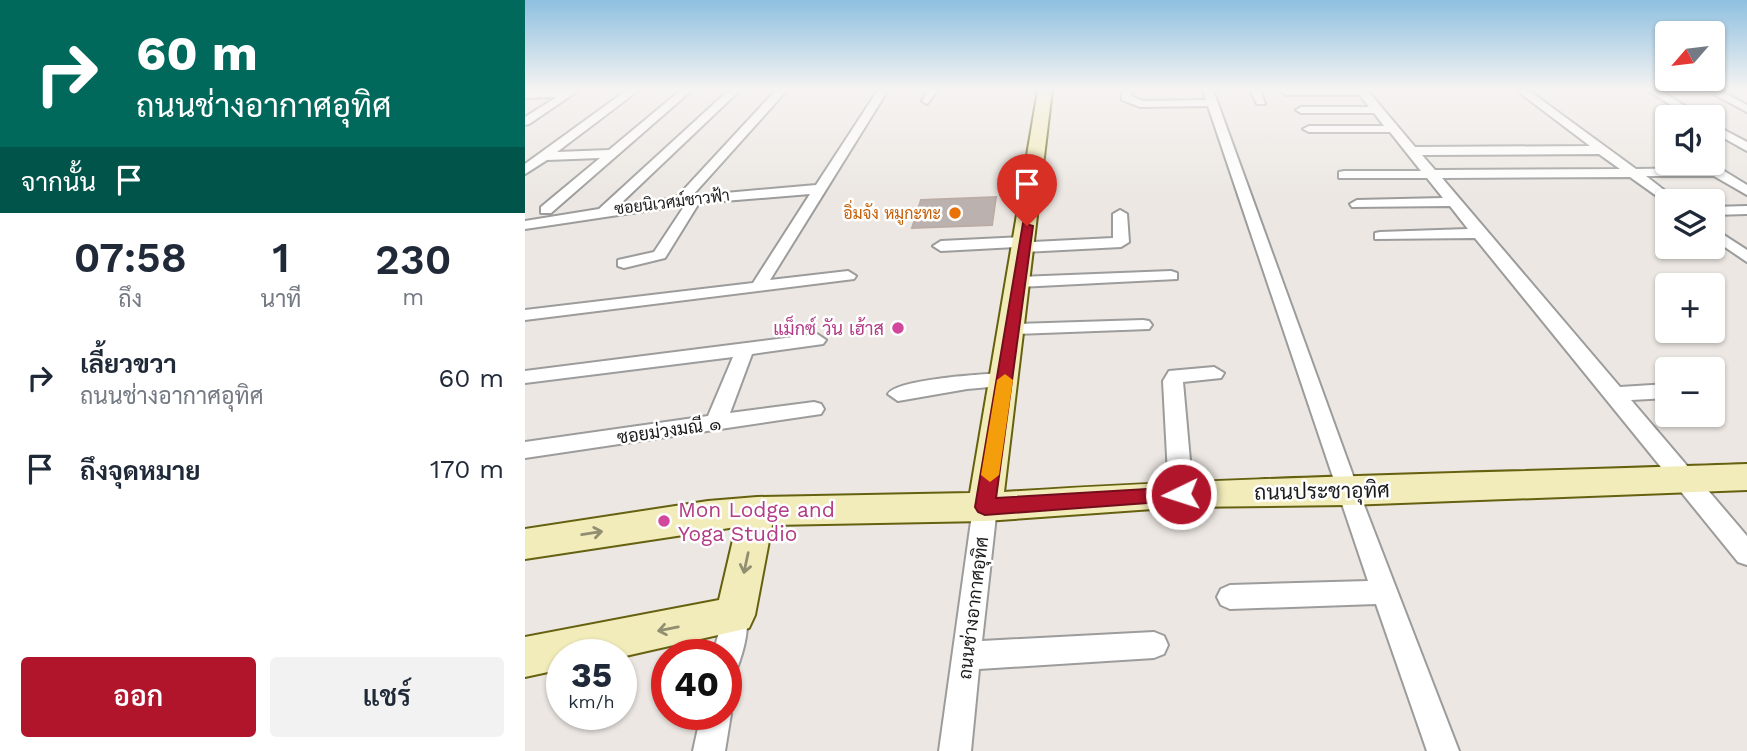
<!DOCTYPE html>
<html lang="th">
<head>
<meta charset="utf-8">
<style>
  :root { --surface:#fff; --page:#f2f2f3; --text:#1f2937; --muted:#747a83; --accent:#b1152c }
  body { margin:0; font-family:"Work Sans",Sarabun,sans-serif; background:var(--page); color:var(--text); height:100vh; display:flex; flex-direction:column; font-size:26px; white-space:nowrap }
  * { box-sizing:border-box; margin:0 }
  p { font-size:23px; color:var(--muted) }
  .icon { flex:none; width:38px; height:38px; fill:none; stroke:currentColor; stroke-width:2; stroke-linecap:round; stroke-linejoin:round }
  .map { position:relative; flex:1; overflow:hidden }
  .sheet { display:flex; flex-direction:column; background:var(--surface); width:525px }
  .sheet>* { flex:none }
  .guide { background:#00695c; color:#fff; overflow:hidden }
  .needle { width:46px; rotate:242deg }
  .tools { position:absolute; left:1130px; top:21px; display:grid; gap:14px }
  .tools a { display:grid; place-items:center; width:70px; height:70px; border-radius:7px; background:var(--surface); box-shadow:0 2px 5px #0004; font-size:35px }
  .speed { position:absolute; left:21px; top:639px; display:flex; gap:14px; font-size:35px; font-weight:700; text-align:center }
  .speed>* { display:grid; place-content:center; width:91px; height:91px; border-radius:50%; background:var(--surface); box-shadow:0 2px 5px #0004; line-height:1 }
  .speed small { font-size:18px; font-weight:400 }
  .speed .limit { border:10px solid #d22; background:#fff; color:#111 }
  .pin { position:absolute; display:grid; place-items:center; width:60px; height:60px; color:#fff; margin:-72px -30px; border-radius:50% 50% 50% 0; rotate:-45deg; box-shadow:0 0 7px #0007 }
  .pin .icon { rotate:45deg }
  .me { position:absolute; width:77px; margin:-38px; rotate:266deg; stroke-linejoin:round; filter:drop-shadow(0 0 5px #0008) }
  .turn { display:flex; align-items:center; gap:24px; height:147px; padding:0 21px; font-size:32px }
  .turn .icon { width:91px; height:91px; stroke-width:2.5 }
  .turn b { display:block; font-size:49px; line-height:60px }
  .then { display:flex; align-items:center; height:66px; padding:0 21px; background:#0003; gap:14px; font-size:26px }
  .eta { display:flex; justify-content:space-evenly; align-items:center; height:119px; text-align:center }
  .eta b { font-size:42px; font-weight:600; line-height:49px }
  .action { display:flex; gap:14px; margin-top:auto; padding:14px 21px }
  .action a { flex:1; height:80px; border-radius:7px; background:var(--accent); color:#fff; font-size:28px; font-weight:600; line-height:80px; text-align:center }
  .action a+a { background:var(--page); color:var(--text) }
  ul { padding:0; list-style:none }
  li { display:flex; align-items:center; gap:21px; height:91px; padding:0 21px }
  li div { flex:1 }
  li b { display:block; font-size:26px }
  li em { font-style:normal }
  main { display:flex; flex:1; min-height:0 }
  .map>svg:first-child { display:block }
  .building { fill:#bbb2af; stroke:#bcaca6; stroke-width:2 }
  .lines { fill:none; stroke-linecap:round; stroke-linejoin:round }
  .street-casing { stroke:#9c9c9c; stroke-width:4 }
  .secondary-casing { stroke:#656110; stroke-width:4 }
  .street { fill:#fff; fill-rule:evenodd }
  .secondary { fill:#f2ecba; fill-rule:evenodd }
  .oneway { stroke:#918e72 }
  .route { fill:#b1152c; stroke:#730e1d; stroke-width:2 }
  .slow { fill:#f59e0b }
  .food-dot { fill:#e8710a; stroke:#fff; stroke-width:2.5 }
  .hotel-dot { fill:#d1479c; stroke:#fff; stroke-width:2.5 }
  .labels { text-anchor:middle; dominant-baseline:central; stroke-width:5; stroke-linejoin:round; paint-order:stroke }
  .far-street-label { font-size:16px; fill:#1b1b1b; stroke:#fff }
  .far-food-label { font-size:16px; fill:#c56008; stroke:#fff; text-anchor:end }
  .hotel-label { font-size:18px; fill:#b23c85; stroke:#fff; text-anchor:end }
  .street-label { font-size:18px; fill:#1b1b1b; stroke:#fff }
  .near-street-label { font-size:21px; fill:#1b1b1b; stroke:#fff }
  .near-hotel-label { font-size:21px; fill:#b23c85; stroke:#fff; text-anchor:start }
</style>
</head>
<body>
<main>
<section class="sheet">
<div class="guide">
<div class="turn"><svg class="icon" aria-label="right" viewBox="0 0 24 24"><path d="M7 20v-9h11M14 6l5 5-5 5"/></svg><div><b>60 m</b>ถนนช่างอากาศอุทิศ</div></div>
<div class="then">จากนั้น<svg class="icon" aria-label="arrive" viewBox="0 0 24 24"><path d="M6 21V4h12l-3 4 3 4H6"/></svg></div>
</div>
<div class="eta">
<div><b>07:58</b><p>ถึง</p></div>
<div><b>1</b><p>นาที</p></div>
<div><b>230</b><p>m</p></div>
</div>
<ul>
<li><svg class="icon" aria-label="right" viewBox="0 0 24 24"><path d="M7 20v-9h11M14 6l5 5-5 5"/></svg><div><b>เลี้ยวขวา</b><p>ถนนช่างอากาศอุทิศ</p></div><em>60 m</em></li>
<li><svg class="icon" aria-label="arrive" viewBox="0 0 24 24"><path d="M6 21V4h12l-3 4 3 4H6"/></svg><div><b>ถึงจุดหมาย</b></div><em>170 m</em></li>
</ul>
<div class="action"><a>ออก</a><a>แชร์</a></div>
</section>
<div class="map">
<svg width="1222" height="751" viewBox="0 0 1222 751">
  <rect width="100%" height="100%" fill="#ece7e2"/>
  <path class="building" d="M 471,197 L 467,225 L 387,228 L 396,200 Z"/>
  <g class="lines">
    <g class="street-casing">
      <path id="street" d="M 54,90 L 4,124 L 0,125 L 0,117 L 32,97 L 0,98 L 0,92 Z
        M 102,90 L 114,90 L 32,152 L 84,150 L 156,90 L 167,90 L 26,213 L 16,213 L 16,207 L 75,158 L 22,160 L 0,174 L 0,164 Z
        M 204,90 L 215,90 L 93,206 L 151,198 L 251,90 L 262,90 L 167,196 L 291,185 L 353,90 L 363,90 L 245,280 L 323,271 L 331,276 L 329,279 L 0,320 L 0,310 L 228,283 L 285,194 L 174,203 L 140,258 L 99,268 L 93,266 L 93,260 L 129,252 L 160,205 L 0,229 L 0,221 L 74,209 Z
        M 403,90 L 413,90 L 402,104 L 397,101 Z
        M 596,90 L 606,90 L 606,96 L 617,101 L 681,100 L 678,90 L 688,90 L 834,492 L 934,751 L 902,751 L 851,604 L 705,609 L 696,605 L 692,597 L 696,589 L 705,585 L 843,581 L 683,106 L 615,107 L 597,100 Z
        M 725,90 L 735,90 L 740,104 L 732,104 Z
        M 756,90 L 842,90 L 890,147 L 1065,146 L 991,90 L 1003,90 L 1111,169 L 1177,168 L 1176,163 L 1186,163 L 1222,185 L 1222,195 L 1189,176 L 1121,176 L 1153,201 L 1143,201 L 1143,204 L 1105,177 L 917,178 L 1095,387 L 1143,384 L 1143,398 L 1106,400 L 1222,536 L 1222,565 L 1213,562 L 950,238 L 850,239 L 850,233 L 855,232 L 943,229 L 925,206 L 827,207 L 825,204 L 832,200 L 918,198 L 902,178 L 814,178 L 814,172 L 819,171 L 896,171 L 865,132 L 784,132 L 778,129 L 784,126 L 859,126 L 849,113 L 776,113 L 771,110 L 776,107 L 844,107 L 835,95 L 760,95 ZM 1074,154 L 1095,169 L 910,170 L 897,155 Z
        M 1122,90 L 1134,90 L 1178,117 L 1165,117 Z
        M 1181,90 L 1194,90 L 1222,105 L 1222,112 Z
        M 1188,124 L 1222,142 L 1222,151 L 1188,132 Z
        M 1222,206 L 1222,214 L 1188,215 L 1188,207 Z
        M 595,210 L 602,214 L 604,242 L 596,247 L 499,252 L 491,247 L 416,251 L 408,246 L 416,241 L 500,237 L 508,242 L 588,238 L 588,214 Z
        M 1188,228 L 1222,250 L 1222,262 L 1188,239 Z
        M 646,271 L 652,273 L 652,279 L 494,287 L 486,282 L 494,277 Z
        M 618,320 L 624,321 L 627,325 L 624,329 L 488,334 L 479,329 L 488,324 Z
        M 292,334 L 301,340 L 298,344 L 227,354 L 205,413 L 289,402 L 296,404 L 299,409 L 296,414 L 0,458 L 0,442 L 183,416 L 208,357 L 0,383 L 0,371 Z
        M 689,367 L 699,373 L 696,378 L 658,382 L 668,494 L 664,501 L 656,503 L 648,501 L 644,494 L 638,381 L 644,371 Z
        M 480,373 L 487,375 L 490,380 L 487,385 L 442,389 L 373,401 L 363,394 C 372,379 460,374 480,373 Z
        M 460,497 L 468,500 L 472,507 L 457,641 L 629,632 L 639,636 L 643,645 L 639,654 L 629,658 L 454,669 L 446,751 L 414,751 L 448,507 L 452,500 Z
        M 210,602 L 219,606 C 227,623 218,654 211,671 L 201,675 L 201,654 L 188,654 L 201,606 Z
        M 201,703 L 206,714 L 200,751 L 168,751 L 176,714 L 201,714 Z"/>
    </g>
    <g class="secondary-casing">
      <path id="secondary" d="M 513,90 L 527,90 L 479,492 C 726,476 974,473 1222,464 L 1222,490 L 823,505 L 656,507 L 460,521 L 247,525 L 230,615 L 224,628 L 96,657 L 96,654 L 37,654 L 37,669 L 0,677 L 0,637 L 194,600 L 211,527 L 0,559 L 0,529 L 183,501 L 232,497 L 445,493 Z"/>
    </g>
    <use href="#street" class="street"/>
    <use href="#secondary" class="secondary"/>
  </g>
  <defs><path id="oneway-shaft" d="M-6 0H5M1.5-3L5.5 0L1.5 3" fill="none" stroke-width="1.6" stroke-linecap="round" stroke-linejoin="round" transform="scale(1.75)"/></defs>
  <g class="oneway">
    <use href="#oneway-shaft" transform="translate(67 533) rotate(-9)"/>
    <use href="#oneway-shaft" transform="translate(221 563) rotate(102)"/>
    <use href="#oneway-shaft" transform="translate(143 629) rotate(169)"/>
  </g>
  <linearGradient id="sky" x2="0" y2="1"><stop stop-color="#8ec0e0"/><stop offset="0.46" stop-color="#f6f4f2"/><stop offset="1" stop-color="#f6f4f2" stop-opacity="0"/></linearGradient>
  <rect width="1222" height="195" fill="url(#sky)"/>
  <path class="route" d="M 498,223 L 508,226 L 471,498 L 656,487 L 663,489 L 666,494 L 663,500 L 460,515 L 453,512 L 450,507 Z"/>
  <path class="slow" d="M 480,374 L 488,380 L 474,475 L 465,482 L 456,475 L 472,380 Z"/>
  <circle class="food-dot" cx="430" cy="213" r="7"/>
  <g class="hotel-dot">
    <circle cx="373" cy="328" r="7"/>
    <circle cx="139" cy="521" r="7"/>
  </g>
  <g class="labels">
    <g class="far-street-label">
      <text transform="translate(147 202) rotate(-7)">ซอยนิเวศม์ชาวฟ้า</text>
    </g>
    <g class="far-food-label">
      <text x="416" y="213">อิ่มจัง หมูกะทะ</text>
    </g>
    <g class="hotel-label">
      <text x="359" y="328">แม็กซ์ วัน เฮ้าส</text>
    </g>
    <g class="street-label">
      <text transform="translate(144 430) rotate(-8)">ซอยม่วงมณี ๑</text>
      <text transform="translate(448 608) rotate(-83)">ถนนช่างอากาศอุทิศ</text>
    </g>
    <g class="near-street-label">
      <text transform="translate(797 491) rotate(-1)">ถนนประชาอุทิศ</text>
    </g>
    <g class="near-hotel-label">
      <text x="153" y="509">Mon Lodge and<tspan x="153" dy="24">Yoga Studio</tspan></text>
    </g>
  </g>
</svg>
<div class="tools">
<a><svg class="needle" viewBox="-14 -14 28 28"><path d="M0-13l5 13h-10z" fill="#e53935"/><path d="M0 13l5-13h-10z" fill="#747a83"/></svg></a>
<a><svg class="icon" aria-label="sound" viewBox="0 0 24 24"><path d="M4 9h4l5-4v14l-5-4H4zM17 9q2 3 0 6"/></svg></a>
<a><svg class="icon" aria-label="layers" viewBox="0 0 24 24"><path d="M12 4l9 5-9 5-9-5zM3 14l9 5 9-5"/></svg></a>
<a>+</a>
<a>−</a>
</div>
<div class="speed"><div>35<small>km/h</small></div><div class="limit">40</div></div>
<div class="pin" style="left:502px;top:226px;background:#d93025"><svg class="icon" aria-label="arrive" viewBox="0 0 24 24"><path d="M6 21V4h12l-3 4 3 4H6"/></svg></div>
<svg class="me" style="left:656px;top:494px" viewBox="-20 -20 40 40"><circle r="17" fill="#b1152c" stroke="#fff" stroke-width="3"/><path d="M0-11L8 9 0 5-8 9z" fill="#fff"/></svg>
</div>
</main>
</body>
</html>
